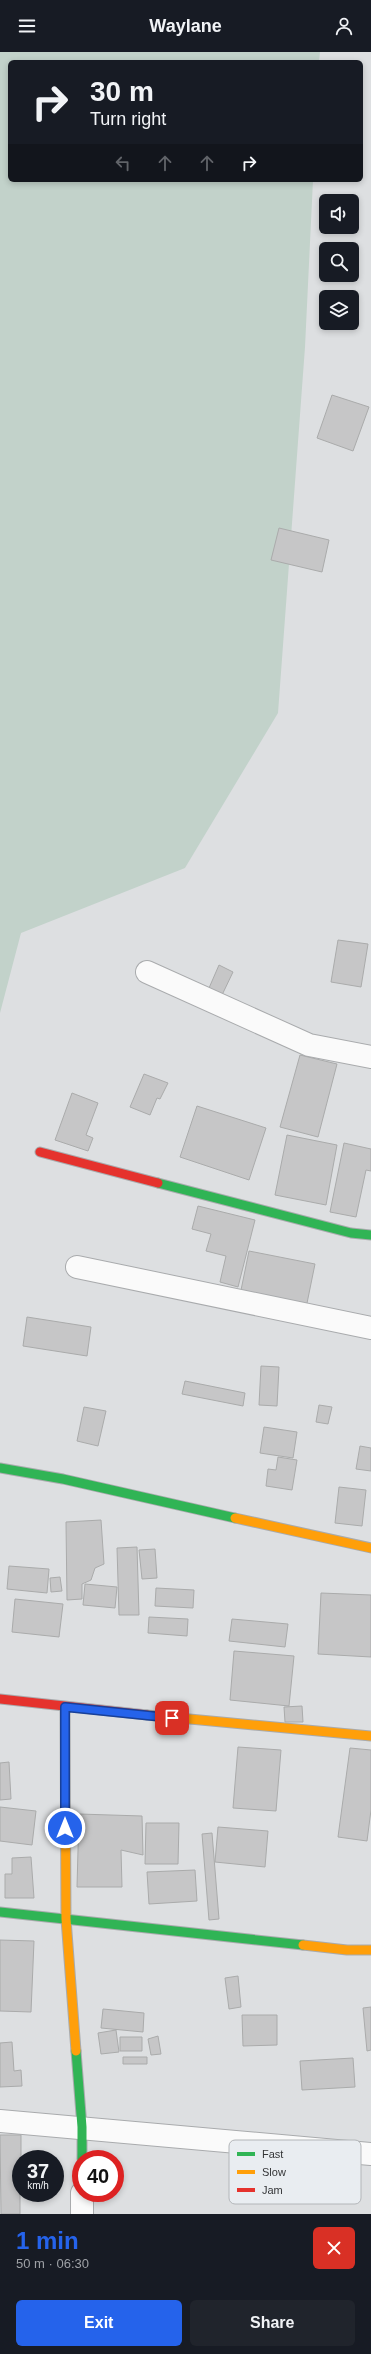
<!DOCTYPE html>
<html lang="en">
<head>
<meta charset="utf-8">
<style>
  :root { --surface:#171b24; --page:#20242c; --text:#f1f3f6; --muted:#9ea1a6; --accent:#2563eb }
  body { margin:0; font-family:Helvetica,sans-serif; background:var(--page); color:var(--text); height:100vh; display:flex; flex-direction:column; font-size:15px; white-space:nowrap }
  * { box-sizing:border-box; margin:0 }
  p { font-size:13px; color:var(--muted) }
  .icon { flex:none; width:22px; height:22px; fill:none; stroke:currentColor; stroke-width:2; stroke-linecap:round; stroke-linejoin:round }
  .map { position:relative; height:2162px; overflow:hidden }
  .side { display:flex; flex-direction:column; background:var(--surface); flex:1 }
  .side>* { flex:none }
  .hud { position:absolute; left:8px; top:8px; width:355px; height:122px; border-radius:6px; box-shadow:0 2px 6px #0003; background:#171b24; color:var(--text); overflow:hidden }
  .tools { position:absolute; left:319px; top:142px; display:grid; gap:8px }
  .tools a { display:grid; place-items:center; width:40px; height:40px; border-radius:6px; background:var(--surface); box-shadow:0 2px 6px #0003; font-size:20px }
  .speed { position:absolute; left:12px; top:2098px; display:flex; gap:8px; font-size:20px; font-weight:700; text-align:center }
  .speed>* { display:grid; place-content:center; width:52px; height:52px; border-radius:50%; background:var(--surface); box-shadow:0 2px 6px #0003; line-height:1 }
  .speed small { font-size:10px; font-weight:400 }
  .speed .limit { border:6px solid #d22; background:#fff; color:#111 }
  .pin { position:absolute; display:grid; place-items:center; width:34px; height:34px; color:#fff; margin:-17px; border-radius:8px; box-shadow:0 2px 6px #0006 }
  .me { position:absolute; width:44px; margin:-22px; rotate:0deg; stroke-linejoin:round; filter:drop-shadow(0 0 3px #0008) }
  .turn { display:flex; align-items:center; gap:14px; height:84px; padding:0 16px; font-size:18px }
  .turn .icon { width:52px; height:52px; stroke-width:2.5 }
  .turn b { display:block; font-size:28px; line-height:34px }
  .lanes { display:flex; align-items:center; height:38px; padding:0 16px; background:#0003; justify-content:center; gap:20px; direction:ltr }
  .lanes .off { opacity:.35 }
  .round { display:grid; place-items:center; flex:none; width:42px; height:42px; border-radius:6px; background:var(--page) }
  .head { display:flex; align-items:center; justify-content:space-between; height:68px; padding:0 16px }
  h1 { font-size:24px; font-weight:700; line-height:30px; color:var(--accent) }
  .action { display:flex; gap:8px; margin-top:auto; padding:8px 16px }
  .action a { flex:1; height:46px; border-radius:6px; background:var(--accent); color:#fff; font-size:16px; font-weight:700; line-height:46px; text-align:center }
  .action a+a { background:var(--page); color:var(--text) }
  header { display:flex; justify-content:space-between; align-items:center; height:52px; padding:0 16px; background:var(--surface); font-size:18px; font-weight:700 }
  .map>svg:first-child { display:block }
  .green { fill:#c2d2ca }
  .building { fill:#c6c6c7; stroke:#aaabab }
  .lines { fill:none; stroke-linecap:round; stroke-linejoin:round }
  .street-casing { stroke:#a9abad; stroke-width:24 }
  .fast-casing { stroke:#a9abad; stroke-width:11 }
  .slow-casing { stroke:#a9abad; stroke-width:11 }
  .jam-casing { stroke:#a9abad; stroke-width:11 }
  .street { stroke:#fafafa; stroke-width:22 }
  .fast { stroke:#30b455; stroke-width:9 }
  .slow { stroke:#ff9f0a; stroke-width:9 }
  .jam { stroke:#e5322d; stroke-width:9 }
  .route-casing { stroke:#184099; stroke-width:10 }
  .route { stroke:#2563eb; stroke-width:7 }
  .key { fill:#e9edf1; stroke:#b3b6b9; stroke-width:1 }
  .key-label { font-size:11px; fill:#343537 }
</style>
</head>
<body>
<header><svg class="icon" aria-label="menu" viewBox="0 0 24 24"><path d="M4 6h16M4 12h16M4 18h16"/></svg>Waylane<svg class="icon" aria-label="person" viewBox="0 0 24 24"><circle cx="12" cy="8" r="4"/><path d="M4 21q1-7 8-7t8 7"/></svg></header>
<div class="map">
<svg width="371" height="2162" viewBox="0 0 371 2162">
  <rect width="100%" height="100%" fill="#dddfe1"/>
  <path class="green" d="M 0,0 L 320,0 L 319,10 L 10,10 L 10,128 L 313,128 L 305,295 L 278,661 L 185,816 L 21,881 L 0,961 Z"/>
  <path class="building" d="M 332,343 L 369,355 L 353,399 L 317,386 Z
    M 279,476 L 329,488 L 322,520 L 271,508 Z
    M 338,888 L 368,892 L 361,935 L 331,930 Z
    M 219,913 L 233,920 L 222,943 L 209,936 Z
    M 300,1003 L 337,1012 L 318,1085 L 280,1075 Z
    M 144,1022 L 168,1031 L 160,1047 L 157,1046 L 150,1063 L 130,1055 Z
    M 72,1041 L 98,1051 L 86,1083 L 93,1086 L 88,1099 L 55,1088 Z
    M 197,1054 L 266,1076 L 249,1128 L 180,1105 Z
    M 287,1083 L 337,1093 L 326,1153 L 275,1143 Z
    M 344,1091 L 371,1097 L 371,1119 L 366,1118 L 356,1165 L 330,1160 Z
    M 198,1154 L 255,1168 L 238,1235 L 220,1230 L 226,1204 L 206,1199 L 211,1182 L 192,1177 Z
    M 249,1199 L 315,1212 L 305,1261 L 239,1248 Z
    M 27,1265 L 91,1275 L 87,1304 L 23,1294 Z
    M 261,1314 L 279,1315 L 277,1354 L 259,1353 Z
    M 185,1329 L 245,1341 L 243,1354 L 182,1342 Z
    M 319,1353 L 332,1355 L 328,1372 L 316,1370 Z
    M 84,1355 L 106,1359 L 98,1394 L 77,1389 Z
    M 264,1375 L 297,1380 L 293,1406 L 260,1401 Z
    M 360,1394 L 371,1396 L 371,1419 L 356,1417 Z
    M 278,1405 L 297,1408 L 292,1438 L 266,1434 L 268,1417 L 276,1418 Z
    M 339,1435 L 366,1438 L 362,1474 L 335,1471 Z
    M 101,1468 L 104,1512 L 95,1516 L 91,1528 L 82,1532 L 82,1547 L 67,1548 L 66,1470 Z
    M 137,1495 L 139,1563 L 119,1563 L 117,1496 Z
    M 155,1497 L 157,1526 L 142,1527 L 139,1498 Z
    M 9,1514 L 49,1517 L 47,1541 L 7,1537 Z
    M 60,1525 L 62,1539 L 51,1540 L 50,1526 Z
    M 85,1532 L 117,1535 L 115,1556 L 83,1553 Z
    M 156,1536 L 194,1538 L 193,1556 L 155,1554 Z
    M 321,1541 L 371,1543 L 371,1605 L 318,1602 Z
    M 15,1547 L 63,1552 L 59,1585 L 12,1580 Z
    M 149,1565 L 188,1567 L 187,1584 L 148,1581 Z
    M 232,1567 L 288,1572 L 285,1595 L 229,1589 Z
    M 234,1599 L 294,1604 L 289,1654 L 230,1648 Z
    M 302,1654 L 303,1670 L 285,1670 L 284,1655 Z
    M 238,1695 L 281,1698 L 276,1759 L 233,1756 Z
    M 350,1696 L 371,1698 L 371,1758 L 367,1789 L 338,1785 Z
    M 9,1710 L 11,1747 L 0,1748 L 0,1711 Z
    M 0,1755 L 36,1759 L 32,1793 L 0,1789 Z
    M 79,1762 L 142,1764 L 143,1803 L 121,1798 L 122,1835 L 77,1835 Z
    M 146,1771 L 179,1771 L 178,1812 L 145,1812 Z
    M 218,1775 L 268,1779 L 265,1815 L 215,1810 Z
    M 212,1781 L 219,1867 L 209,1868 L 202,1782 Z
    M 31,1805 L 34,1846 L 5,1846 L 5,1822 L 12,1822 L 12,1806 Z
    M 195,1818 L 197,1849 L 149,1852 L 147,1820 Z
    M 0,1888 L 34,1889 L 31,1960 L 0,1959 Z
    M 238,1924 L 241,1955 L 229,1957 L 225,1926 Z
    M 371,1955 L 371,1998 L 367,1999 L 363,1956 Z
    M 103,1957 L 144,1961 L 143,1980 L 101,1976 Z
    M 242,1963 L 277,1963 L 277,1993 L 243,1994 Z
    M 116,1978 L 119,2000 L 101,2002 L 98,1981 Z
    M 158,1984 L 161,2002 L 151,2003 L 148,1987 Z
    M 120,1985 L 142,1985 L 142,1999 L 120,1999 Z
    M 12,1990 L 14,2019 L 21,2018 L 22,2034 L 0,2035 L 0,1991 Z
    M 123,2005 L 147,2005 L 147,2012 L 123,2012 Z
    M 353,2006 L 355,2035 L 302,2038 L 300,2009 Z
    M 0,2083 L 21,2083 L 21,2141 L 32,2142 L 20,2142 L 20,2162 L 1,2162 Z"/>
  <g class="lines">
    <g class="street-casing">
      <path id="street" d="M 147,920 L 309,993 L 371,1005
        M 77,1215 L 371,1276
        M 0,2069 L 371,2102
        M 82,2141 L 82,2162"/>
    </g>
    <g class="fast-casing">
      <path id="fast" d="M 158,1131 L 351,1181 L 371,1183
        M 0,1416 L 63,1427 L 235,1466
        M 0,1860 L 303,1893
        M 76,1999 L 82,2075 L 82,2107"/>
    </g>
    <g class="slow-casing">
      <path id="slow" d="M 235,1466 L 371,1496
        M 65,1655 L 66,1867 L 76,1999
        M 147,1663 L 371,1684
        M 303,1893 L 347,1898 L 371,1898"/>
    </g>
    <g class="jam-casing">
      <path id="jam" d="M 40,1100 L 158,1131
        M 0,1647 L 147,1663"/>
    </g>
    <use href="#street" class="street"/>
    <use href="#fast" class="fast"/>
    <use href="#slow" class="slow"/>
    <use href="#jam" class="jam"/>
  </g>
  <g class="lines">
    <g class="route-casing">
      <path id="route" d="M 65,1776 L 65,1655 L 172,1666"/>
    </g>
    <use href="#route" class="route"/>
  </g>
  <rect x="229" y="2088" width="132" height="64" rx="6" class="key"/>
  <rect x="237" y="2100" width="18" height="4" fill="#30b455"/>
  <rect x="237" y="2118" width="18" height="4" fill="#ff9f0a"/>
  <rect x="237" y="2136" width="18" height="4" fill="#e5322d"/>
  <g class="key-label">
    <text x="262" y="2106">Fast</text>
    <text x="262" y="2124">Slow</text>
    <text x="262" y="2142">Jam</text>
  </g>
</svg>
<div class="tools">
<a><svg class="icon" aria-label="sound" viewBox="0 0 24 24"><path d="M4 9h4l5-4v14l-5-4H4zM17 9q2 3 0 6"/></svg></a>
<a><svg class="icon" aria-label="search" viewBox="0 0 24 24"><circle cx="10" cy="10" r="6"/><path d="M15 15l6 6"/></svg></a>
<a><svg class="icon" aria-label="layers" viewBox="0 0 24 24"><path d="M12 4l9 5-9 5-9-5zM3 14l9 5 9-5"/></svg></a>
</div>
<div class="speed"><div>37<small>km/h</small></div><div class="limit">40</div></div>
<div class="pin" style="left:172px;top:1666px;background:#d93025"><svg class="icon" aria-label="arrive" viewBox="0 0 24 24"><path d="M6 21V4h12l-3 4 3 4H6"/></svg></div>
<svg class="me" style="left:65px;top:1776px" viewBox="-20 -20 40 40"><circle r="17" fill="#2563eb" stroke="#fff" stroke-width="3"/><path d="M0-11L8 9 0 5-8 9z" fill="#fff"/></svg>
<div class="hud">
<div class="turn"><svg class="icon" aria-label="right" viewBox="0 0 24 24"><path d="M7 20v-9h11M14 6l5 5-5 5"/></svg><div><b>30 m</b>Turn right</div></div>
<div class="lanes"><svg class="icon off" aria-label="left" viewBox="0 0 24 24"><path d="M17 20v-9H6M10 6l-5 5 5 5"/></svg><svg class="icon off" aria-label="ahead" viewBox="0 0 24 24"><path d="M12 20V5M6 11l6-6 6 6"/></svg><svg class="icon off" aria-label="ahead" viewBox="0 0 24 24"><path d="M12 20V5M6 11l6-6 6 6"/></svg><svg class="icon" aria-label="right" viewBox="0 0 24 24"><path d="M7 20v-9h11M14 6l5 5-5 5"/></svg></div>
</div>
</div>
<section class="side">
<div class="head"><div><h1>1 min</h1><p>50 m · 06:30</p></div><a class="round" style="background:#d93025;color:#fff"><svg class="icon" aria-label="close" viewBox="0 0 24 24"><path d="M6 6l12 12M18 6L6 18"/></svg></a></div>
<div class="action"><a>Exit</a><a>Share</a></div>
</section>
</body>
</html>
